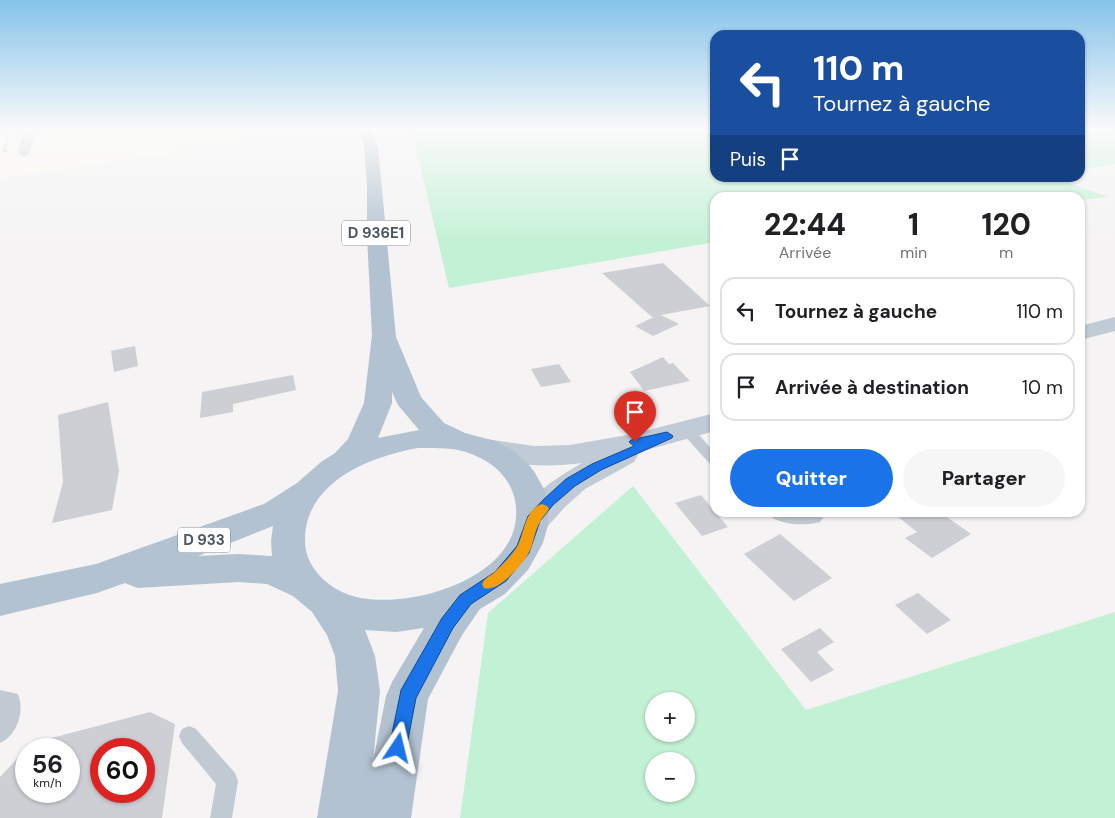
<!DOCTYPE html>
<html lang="fr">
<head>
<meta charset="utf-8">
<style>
  :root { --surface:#fff; --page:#f6f6f6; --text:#202124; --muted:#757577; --line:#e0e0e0; --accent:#1a73e8 }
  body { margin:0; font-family:"DM Sans",sans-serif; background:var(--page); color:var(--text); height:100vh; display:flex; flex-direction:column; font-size:19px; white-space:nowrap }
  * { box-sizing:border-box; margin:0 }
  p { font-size:16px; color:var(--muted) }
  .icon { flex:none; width:28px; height:28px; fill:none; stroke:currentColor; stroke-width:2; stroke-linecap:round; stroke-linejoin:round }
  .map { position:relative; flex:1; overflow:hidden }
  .drawer { position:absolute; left:710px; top:192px; width:375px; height:325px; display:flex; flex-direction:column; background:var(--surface); border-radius:15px; box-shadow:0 1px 4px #0004 }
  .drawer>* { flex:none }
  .hud { position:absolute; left:710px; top:30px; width:375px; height:152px; border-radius:15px; box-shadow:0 1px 4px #0004; background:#1a4fa0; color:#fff; overflow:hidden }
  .fabs { position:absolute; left:645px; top:692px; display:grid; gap:10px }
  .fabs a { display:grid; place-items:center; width:50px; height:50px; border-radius:50%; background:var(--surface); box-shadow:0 1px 4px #0004; font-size:25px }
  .speed { position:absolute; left:15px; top:738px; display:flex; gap:10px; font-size:25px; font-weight:700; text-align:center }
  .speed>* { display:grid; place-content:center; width:65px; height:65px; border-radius:50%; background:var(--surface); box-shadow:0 1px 4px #0004; line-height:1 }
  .speed small { font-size:12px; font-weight:400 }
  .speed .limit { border:8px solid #d22; background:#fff; color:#111 }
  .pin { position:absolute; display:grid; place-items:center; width:42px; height:42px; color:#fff; margin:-51px -21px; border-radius:50% 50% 50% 0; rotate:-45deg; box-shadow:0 0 5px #0007 }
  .pin .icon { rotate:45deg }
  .me { position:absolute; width:55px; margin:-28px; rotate:10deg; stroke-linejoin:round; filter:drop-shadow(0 0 4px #0008) }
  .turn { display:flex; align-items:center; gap:18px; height:105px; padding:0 20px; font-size:22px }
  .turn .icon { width:65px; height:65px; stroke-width:2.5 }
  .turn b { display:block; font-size:35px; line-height:42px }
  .then { display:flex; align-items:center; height:48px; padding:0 20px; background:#0003; gap:10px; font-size:19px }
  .eta { display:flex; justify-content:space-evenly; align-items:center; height:85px; text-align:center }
  .eta b { font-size:30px; font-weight:800; line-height:35px }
  .cta { display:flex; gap:10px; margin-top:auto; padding:10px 20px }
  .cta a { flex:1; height:58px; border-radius:30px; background:var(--accent); color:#fff; font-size:20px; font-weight:800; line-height:58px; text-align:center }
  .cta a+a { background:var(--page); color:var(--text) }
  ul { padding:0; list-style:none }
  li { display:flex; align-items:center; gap:15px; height:68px; margin:0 10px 8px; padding:0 10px; border:2px solid var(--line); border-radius:15px }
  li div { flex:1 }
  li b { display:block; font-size:19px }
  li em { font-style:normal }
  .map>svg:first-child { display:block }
  .commercial { fill:#fdf9ef }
  .green { fill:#c3f1d5; fill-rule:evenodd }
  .building { fill:#cdcfd5; fill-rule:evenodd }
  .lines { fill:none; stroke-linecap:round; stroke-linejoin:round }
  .path { stroke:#7ad0a6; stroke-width:2; stroke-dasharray:2 1; stroke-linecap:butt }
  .lane { fill:#c1cad2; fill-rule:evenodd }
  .street { fill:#c1cad2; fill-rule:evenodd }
  .secondary { fill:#c1cbd6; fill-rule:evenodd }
  .primary { fill:#b3c2d1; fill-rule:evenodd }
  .route { fill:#1a73e8; stroke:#114b97 }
  .slow { fill:#f59e0b }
  .labels { text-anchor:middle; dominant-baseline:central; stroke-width:4; stroke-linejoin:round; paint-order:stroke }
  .shield { fill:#fff; stroke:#808990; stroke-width:1 }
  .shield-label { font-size:15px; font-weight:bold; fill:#4a5661 }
</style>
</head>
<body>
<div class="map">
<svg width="1115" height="818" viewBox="0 0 1115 818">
  <rect width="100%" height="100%" fill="#f5f3f3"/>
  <path class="commercial" d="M 0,131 L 324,131 L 0,178 Z"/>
  <path class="green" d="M 412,131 L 715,131 L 715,178 L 1054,178 L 1108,197 L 1080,200 L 1080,198 L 715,198 L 715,242 L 449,288 Z
    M 1080,131 L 1115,131 L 1115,164 L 1080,170 Z
    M 633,486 L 806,710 L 1115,612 L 1115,818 L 460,818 L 488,613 ZM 654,701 L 686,701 L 686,734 L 654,734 ZM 654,761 L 686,761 L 686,794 L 654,794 Z"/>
  <path class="building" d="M 663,263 L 710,306 L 661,315 L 679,324 L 653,336 L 635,326 L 654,317 L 652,317 L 602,273 Z
    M 135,346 L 138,366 L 114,372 L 111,351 Z
    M 663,357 L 669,364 L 673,363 L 690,381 L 644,391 L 630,372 Z
    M 559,364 L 571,382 L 541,387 L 531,369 Z
    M 293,375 L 296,390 L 233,404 L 233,412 L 200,418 L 202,392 Z
    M 108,402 L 119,471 L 112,510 L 52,523 L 63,482 L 58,415 Z
    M 701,495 L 715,512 L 728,527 L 702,536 L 675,503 Z
    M 892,512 L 940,512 L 971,534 L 932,558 L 905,538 L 917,532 Z
    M 780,534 L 832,578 L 794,601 L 744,554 Z
    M 918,593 L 951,620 L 927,634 L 895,605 Z
    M 820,628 L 834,642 L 817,652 L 834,670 L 811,682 L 781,649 Z
    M 150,712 L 175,724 L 162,818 L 0,818 L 0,777 L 26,749 L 26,791 L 69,791 L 69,749 L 34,749 L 33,743 ZM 101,749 L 144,749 L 144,791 L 101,791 Z"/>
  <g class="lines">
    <path class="path" d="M 0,135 L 8,137 L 4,151 L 8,151"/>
    <path class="lane" d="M 687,426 L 692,427 L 715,453 L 715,466 L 710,464 L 682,433 L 680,430 Z
      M 767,512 L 815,512 L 820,514 L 823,518 L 820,522 C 807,526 775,526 767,512 Z
      M 0,690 L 18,694 C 25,711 17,736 0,743 Z
      M 189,726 L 196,729 L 235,773 L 238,781 L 232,818 L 210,818 L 216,784 L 182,743 L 179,736 L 182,729 Z"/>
    <path class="street" d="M 23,131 L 35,131 L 30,153 L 24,157 L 18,153 Z"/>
    <path class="secondary" d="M 1115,317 L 1115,331 L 1080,340 L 1080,326 Z
      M 715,413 L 715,431 L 636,453 L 638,455 L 634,462 L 585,489 L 565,507 L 545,529 L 533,532 L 521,529 L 516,520 C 530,495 557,477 582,463 C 546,468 511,465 476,456 L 471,449 L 476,442 L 486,439 L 534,446 L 570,445 L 633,434 Z"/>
    <path class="primary" d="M 359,131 L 371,131 L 378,147 L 396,337 L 421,397 L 444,423 L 465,433 L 495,441 L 516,452 L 530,466 L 535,473 L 544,489 L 548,506 L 548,525 L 543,543 L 528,570 L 505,594 L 480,609 L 462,635 L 428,699 L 411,818 L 317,818 L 338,691 L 335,656 L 327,635 L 312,612 L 293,596 L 267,584 L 238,582 L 138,588 L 125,583 L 97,593 L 0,616 L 0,584 L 96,564 L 264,504 L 297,483 L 321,462 L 335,453 L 348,439 L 364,403 L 372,335 L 367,236 L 367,186 L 364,147 ZM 392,392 L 398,405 L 419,430 L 378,438 L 392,403 ZM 418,448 C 436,448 457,447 474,455 C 495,464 510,478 515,500 C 527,563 449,595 399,599 C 380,601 358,600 340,591 C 321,581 305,563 305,541 C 304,482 371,456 418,448 ZM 273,526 L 271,541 L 272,556 L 238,554 L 198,556 ZM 424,628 L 392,682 L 386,696 L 373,761 L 380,691 L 375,656 L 365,630 L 396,632 Z"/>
  </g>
  <linearGradient id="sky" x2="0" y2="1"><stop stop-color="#85c3ea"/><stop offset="0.53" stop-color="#fafafa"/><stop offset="1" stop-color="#fafafa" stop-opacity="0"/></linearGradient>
  <rect width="1115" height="245" fill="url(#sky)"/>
  <path class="route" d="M 667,432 L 673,436 L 672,438 L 601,470 L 575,486 L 553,505 L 540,521 L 529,553 L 506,581 L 471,604 L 453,628 L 416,698 L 405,755 L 398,758 L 391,755 L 389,748 L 401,690 L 442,618 L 460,595 L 495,572 L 517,546 L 528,516 L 544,499 L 566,479 L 592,464 L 634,446 L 629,442 L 631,440 Z"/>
  <path class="slow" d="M 542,504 L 547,506 L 549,509 C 546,514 542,517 540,522 C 535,530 534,539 531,548 C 526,561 499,593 484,588 L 482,584 C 485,577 491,576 496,571 C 503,564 512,555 517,547 C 525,533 524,510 542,504 Z"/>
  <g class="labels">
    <g class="shield">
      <rect x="342" y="220.5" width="68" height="25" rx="4"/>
      <rect x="178" y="527.5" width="52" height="25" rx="4"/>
    </g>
    <g class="shield-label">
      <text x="376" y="233">D 936E1</text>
      <text x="204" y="540">D 933</text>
    </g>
  </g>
</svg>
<div class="fabs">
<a>+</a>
<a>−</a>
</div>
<div class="speed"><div>56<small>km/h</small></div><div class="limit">60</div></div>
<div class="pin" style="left:635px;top:442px;background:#d93025"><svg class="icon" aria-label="arrive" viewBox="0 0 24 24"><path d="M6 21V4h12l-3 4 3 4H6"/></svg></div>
<svg class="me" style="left:398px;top:748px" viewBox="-20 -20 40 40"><path d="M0-17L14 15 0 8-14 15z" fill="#1a73e8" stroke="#fff" stroke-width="4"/></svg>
<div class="hud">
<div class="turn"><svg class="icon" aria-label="left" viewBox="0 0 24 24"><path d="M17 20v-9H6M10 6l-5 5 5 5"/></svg><div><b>110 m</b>Tournez à gauche</div></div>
<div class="then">Puis<svg class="icon" aria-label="arrive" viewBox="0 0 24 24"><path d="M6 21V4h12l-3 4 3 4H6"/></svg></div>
</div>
<section class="drawer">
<div class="eta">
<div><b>22:44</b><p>Arrivée</p></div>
<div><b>1</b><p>min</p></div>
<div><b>120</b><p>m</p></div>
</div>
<ul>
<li><svg class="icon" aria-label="left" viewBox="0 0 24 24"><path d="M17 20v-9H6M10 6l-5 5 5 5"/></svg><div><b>Tournez à gauche</b></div><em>110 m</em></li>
<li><svg class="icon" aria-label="arrive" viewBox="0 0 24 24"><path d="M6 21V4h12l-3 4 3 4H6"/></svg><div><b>Arrivée à destination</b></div><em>10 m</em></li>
</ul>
<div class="cta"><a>Quitter</a><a>Partager</a></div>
</section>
</div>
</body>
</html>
